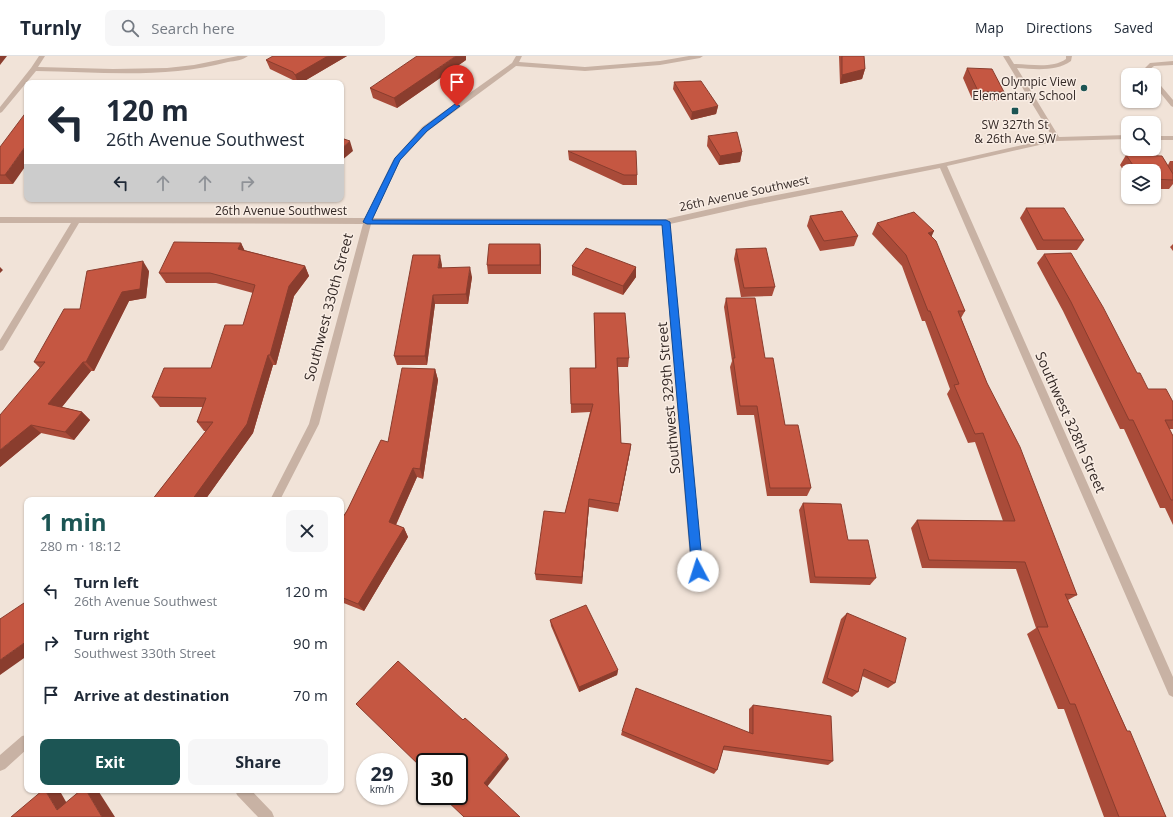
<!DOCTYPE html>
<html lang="en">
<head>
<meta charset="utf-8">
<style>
  :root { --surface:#fff; --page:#f6f6f7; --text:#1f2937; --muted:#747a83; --line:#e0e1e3; --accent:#1c5554 }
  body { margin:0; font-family:"Open Sans",sans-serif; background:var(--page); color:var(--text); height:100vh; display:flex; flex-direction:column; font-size:15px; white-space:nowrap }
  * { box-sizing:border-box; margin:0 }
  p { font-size:13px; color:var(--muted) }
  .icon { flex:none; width:22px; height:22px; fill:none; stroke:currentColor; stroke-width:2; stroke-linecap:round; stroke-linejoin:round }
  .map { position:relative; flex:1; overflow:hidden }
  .details { position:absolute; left:24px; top:441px; width:320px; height:296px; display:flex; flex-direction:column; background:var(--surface); border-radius:8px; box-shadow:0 1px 3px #0004 }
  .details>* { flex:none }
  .guide { position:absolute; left:24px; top:24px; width:320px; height:122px; border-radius:8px; box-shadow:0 1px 3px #0004; background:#fff; color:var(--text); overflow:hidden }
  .buttons { position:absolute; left:1121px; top:12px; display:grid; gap:8px }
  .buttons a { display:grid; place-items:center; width:40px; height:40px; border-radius:8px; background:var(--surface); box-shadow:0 1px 3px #0004; font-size:20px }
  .speed { position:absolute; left:356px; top:697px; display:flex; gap:8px; font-size:20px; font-weight:700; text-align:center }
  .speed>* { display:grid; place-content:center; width:52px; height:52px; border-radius:50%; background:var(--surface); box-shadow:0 1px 3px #0004; line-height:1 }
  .speed small { font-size:10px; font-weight:400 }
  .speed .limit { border:2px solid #111; border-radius:6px; background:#fff; color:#111 }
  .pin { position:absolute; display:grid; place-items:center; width:34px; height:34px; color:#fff; margin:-41px -17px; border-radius:50% 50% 50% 0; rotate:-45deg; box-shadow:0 0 4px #0007 }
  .pin .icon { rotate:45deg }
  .me { position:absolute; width:44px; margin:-22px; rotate:355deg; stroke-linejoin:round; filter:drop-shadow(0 0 3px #0008) }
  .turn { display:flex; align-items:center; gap:14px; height:84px; padding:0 16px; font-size:18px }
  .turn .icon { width:52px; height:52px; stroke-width:2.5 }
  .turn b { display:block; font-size:28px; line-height:34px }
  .lanes { display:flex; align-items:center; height:38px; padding:0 16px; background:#0003; justify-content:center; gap:20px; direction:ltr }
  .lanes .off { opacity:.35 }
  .round { display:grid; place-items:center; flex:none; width:42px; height:42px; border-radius:8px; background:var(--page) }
  .head { display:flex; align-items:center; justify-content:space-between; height:68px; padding:0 16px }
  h1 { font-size:24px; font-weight:700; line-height:30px; color:var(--accent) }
  .action { display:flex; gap:8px; margin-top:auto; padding:8px 16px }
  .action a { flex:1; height:46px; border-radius:8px; background:var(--accent); color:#fff; font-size:16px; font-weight:700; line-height:46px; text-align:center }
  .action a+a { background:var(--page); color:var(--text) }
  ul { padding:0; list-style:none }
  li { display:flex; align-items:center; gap:12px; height:52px; padding:0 16px }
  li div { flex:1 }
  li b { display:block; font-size:15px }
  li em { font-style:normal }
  header { display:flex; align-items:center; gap:24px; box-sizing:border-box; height:56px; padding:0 20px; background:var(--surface); border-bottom:1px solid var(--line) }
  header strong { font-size:19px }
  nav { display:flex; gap:22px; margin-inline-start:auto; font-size:14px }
  .search { width:280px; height:36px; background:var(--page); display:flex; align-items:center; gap:10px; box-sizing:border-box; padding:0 14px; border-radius:8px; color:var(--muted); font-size:15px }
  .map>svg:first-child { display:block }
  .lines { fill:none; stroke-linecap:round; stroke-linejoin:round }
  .minor { fill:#c8b2a4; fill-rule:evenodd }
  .wall { fill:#a94b39 }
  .shaded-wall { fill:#8a3d2e }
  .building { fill:#c55742; stroke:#8a3d2e }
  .route { fill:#1a73e8; stroke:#114b97 }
  .poi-dot { fill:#1c5554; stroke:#f9ede4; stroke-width:1.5 }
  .labels { text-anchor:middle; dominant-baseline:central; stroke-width:3; stroke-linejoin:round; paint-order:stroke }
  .far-poi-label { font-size:12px; fill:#342926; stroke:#f9ede4; text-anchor:end }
  .far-street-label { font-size:12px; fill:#342926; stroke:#f9ede4 }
  .street-label { font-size:14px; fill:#342926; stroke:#f9ede4 }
</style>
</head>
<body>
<header>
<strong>Turnly</strong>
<div class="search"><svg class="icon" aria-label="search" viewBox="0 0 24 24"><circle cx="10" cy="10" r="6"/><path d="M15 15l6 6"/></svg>Search here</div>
<nav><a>Map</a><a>Directions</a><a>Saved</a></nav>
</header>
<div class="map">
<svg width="1173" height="761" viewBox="0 0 1173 761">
  <rect width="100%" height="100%" fill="#f1e3d8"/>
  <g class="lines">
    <path class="minor" d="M 39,0 L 45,0 L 38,11 L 113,13 L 167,12 L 194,9 L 238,0 L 248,0 C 243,4 235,5 228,6 C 166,23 99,16 36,15 L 2,56 L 0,57 L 0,51 L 31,12 Z
      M 516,0 L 522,0 L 519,6 L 585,11 L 660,5 L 689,0 L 703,0 L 700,2 L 660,9 L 585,15 L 516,10 L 428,75 L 400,105 L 373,162 L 666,163 L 750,144 L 943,107 L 1053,82 L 1003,0 L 1009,0 L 1014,8 C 1030,8 1052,13 1066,3 L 1066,0 L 1072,0 L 1071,5 C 1056,16 1034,13 1017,12 L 1059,81 L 1128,79 L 1128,83 L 1057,85 L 947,110 L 1173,621 L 1173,641 L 1169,639 L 940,112 L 750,150 L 670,168 L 703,515 L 701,519 L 697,520 L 693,519 L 691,515 L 662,169 L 371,168 L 319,368 L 280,444 L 270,444 L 309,368 L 363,168 L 79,167 L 3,294 L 0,295 L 0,284 L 71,167 L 0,167 L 0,161 L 365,162 L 393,104 L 422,71 L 512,7 Z
      M 1173,5 L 1173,9 L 1154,10 L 1150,13 L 1152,19 L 1146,19 L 1144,13 L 1150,7 Z
      M 1154,23 L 1156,24 L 1173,44 L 1173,51 L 1171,50 L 1154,29 Z
      M 1154,80 L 1173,80 L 1173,84 L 1154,84 Z
      M 27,679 L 27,693 L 5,713 L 0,715 L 0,699 L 22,680 Z
      M 235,734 L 251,734 L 272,756 L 274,761 L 258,761 L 237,739 Z"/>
  </g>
  <path class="wall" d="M 347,0 L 301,27 L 297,27 L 297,26 L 270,13 L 266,4 Z
    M 839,0 L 864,0 L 865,13 L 862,23 L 840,28 Z
    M 466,4 L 397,52 L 373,42 L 370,32 Z
    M 967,12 L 1004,36 L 999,45 L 973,45 L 963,22 Z
    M 674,26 L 718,50 L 716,58 L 691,64 L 673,33 Z
    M 708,80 L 742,96 L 740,106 L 719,109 L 707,90 Z
    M 0,91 L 13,128 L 0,128 Z
    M 568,95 L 637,119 L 637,129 L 623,129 L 569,104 Z
    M 1126,99 L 1168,109 L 1170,105 L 1173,105 L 1173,128 L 1169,133 L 1154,133 L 1154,115 L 1128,115 L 1128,122 L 1120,109 Z
    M 1026,152 L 1084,184 L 1077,194 L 1037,194 L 1020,162 Z
    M 810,160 L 858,180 L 854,190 L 820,195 L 807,170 Z
    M 877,167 L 931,181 L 965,255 L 961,262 L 987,327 L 1077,539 L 1068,544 L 1166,761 L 1104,761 L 1064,653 L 1058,653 L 1027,578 L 1036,572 L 1016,513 L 922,512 L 911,472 L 917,464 L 1003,465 L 975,386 L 968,387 L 947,338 L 950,333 L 925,265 L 922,265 L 902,210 L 872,178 Z
    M 241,187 L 244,194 L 305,210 L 309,220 L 294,240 L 276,309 L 273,309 L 253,377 L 205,444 L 152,444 L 206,375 L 204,375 L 197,366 L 203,351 L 160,351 L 152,341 L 211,312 L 243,269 L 253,237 L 216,227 L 166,227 L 159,217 Z
    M 540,188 L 541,197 L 541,218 L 488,218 L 487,209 Z
    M 1173,188 L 1173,195 L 1170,191 Z
    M 736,193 L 775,231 L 772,240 L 741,241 L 734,203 Z
    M 1044,198 L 1148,333 L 1173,346 L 1173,373 L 1169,373 L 1173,380 L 1173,469 L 1165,452 L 1160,452 L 1124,373 L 1120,373 L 1063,255 L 1037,207 Z
    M 442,209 L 442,212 L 472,221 L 468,248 L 435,248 L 427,309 L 397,309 L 394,300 Z
    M 572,210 L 636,211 L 636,221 L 623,239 L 572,219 Z
    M 149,215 L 146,242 L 129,245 L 94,315 L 91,315 L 62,351 L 82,356 L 90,364 L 74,384 L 41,377 L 0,411 L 40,312 L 34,306 L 80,253 Z
    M 726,242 L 765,302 L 785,369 L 811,432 L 807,440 L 767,440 L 754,359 L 737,359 L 730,311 L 732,305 L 724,251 Z
    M 594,257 L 629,302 L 628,311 L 618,311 L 621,387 L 631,388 L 630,396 L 618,456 L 589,451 L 582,528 L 536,524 L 535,518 L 565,457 L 590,356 L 571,357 L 570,312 L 595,312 Z
    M 435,313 L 438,324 L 423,423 L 417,421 L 396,469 L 404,472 L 408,481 L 364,555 L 341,546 L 341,464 L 388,386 Z
    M 803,447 L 876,522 L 870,529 L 810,527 L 799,454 Z
    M 847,557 L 895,627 L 888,632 L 862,620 L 858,636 L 852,641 L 822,627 L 841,563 Z
    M 550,564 L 618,614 L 617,619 L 579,636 L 551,570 Z
    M 753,649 L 833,705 L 828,709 L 723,694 L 717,714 L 714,718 L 621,679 L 622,675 L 749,676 L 749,653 Z"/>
  <path class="shaded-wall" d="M 0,0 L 7,0 L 0,9 Z
    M 328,0 L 347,0 L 301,27 L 298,27 L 295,19 Z
    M 456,0 L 466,0 L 466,4 L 397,52 L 394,42 Z
    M 865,13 L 862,23 L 840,28 L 842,19 Z
    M 718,50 L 716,58 L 691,64 L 692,56 Z
    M 350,85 L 353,95 L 341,105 L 341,93 Z
    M 27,88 L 27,108 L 13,128 L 5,119 Z
    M 742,96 L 740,106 L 719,109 L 720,100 Z
    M 934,175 L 929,186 L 928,177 Z
    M 241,187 L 246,197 L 238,193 Z
    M 540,188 L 541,197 L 541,218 L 540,209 Z
    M 440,199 L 442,209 L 440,221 L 438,212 Z
    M 143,205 L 149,215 L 146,242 L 129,245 L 94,315 L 86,306 L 122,236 Z
    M 305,210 L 309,220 L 294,240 L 276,309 L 270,299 L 289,230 Z
    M 0,211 L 3,214 L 0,217 Z
    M 470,211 L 472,221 L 468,248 L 466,238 Z
    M 636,211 L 636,221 L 623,239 L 623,230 Z
    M 433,239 L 435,248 L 427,309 L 425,300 Z
    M 268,299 L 273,309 L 253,377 L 205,444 L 192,444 Z
    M 83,306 L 91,315 L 57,357 L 48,348 Z
    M 435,313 L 438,324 L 423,423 L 420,413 Z
    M 82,356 L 90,364 L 74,384 L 65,376 Z
    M 31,369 L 41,377 L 0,411 L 0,394 Z
    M 631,388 L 630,396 L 618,456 L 619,448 Z
    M 413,412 L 417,421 L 393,475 L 389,466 Z
    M 589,443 L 589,451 L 582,528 L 582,521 Z
    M 404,472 L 408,481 L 364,555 L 358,548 Z
    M 27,585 L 27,600 L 0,619 L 0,604 Z
    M 618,614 L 617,619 L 579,636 L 579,631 Z
    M 507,699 L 509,703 L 487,731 L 484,727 Z
    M 45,734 L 48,734 L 61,737 L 73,758 L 57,754 Z
    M 86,734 L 93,734 L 99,736 L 115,761 L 102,761 Z"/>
  <path class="building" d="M 273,0 L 328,0 L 295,19 L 293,16 L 266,4 Z
    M 417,0 L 456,0 L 394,42 L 370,32 Z
    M 842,0 L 864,0 L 865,13 L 842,19 Z
    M 967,12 L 992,13 L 1004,36 L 978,35 Z
    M 701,25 L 718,50 L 692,56 L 674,26 Z
    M 27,55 L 27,88 L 5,119 L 0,119 L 0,91 Z
    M 737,76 L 742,96 L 720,100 L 708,80 Z
    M 341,82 L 350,85 L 341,93 Z
    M 568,95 L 636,95 L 637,119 L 624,119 Z
    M 1126,99 L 1162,100 L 1173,118 L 1173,124 L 1154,123 L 1154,115 L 1137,115 Z
    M 1026,152 L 1064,152 L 1084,184 L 1043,184 Z
    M 842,155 L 858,180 L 824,185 L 810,160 Z
    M 914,156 L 934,175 L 928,177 L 936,185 L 965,255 L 958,255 L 987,327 L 1020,391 L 1077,539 L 1065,538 L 1127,675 L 1130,675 L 1166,761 L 1119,761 L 1075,648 L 1070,648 L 1037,571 L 1048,571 L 1025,506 L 929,504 L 917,464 L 1015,465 L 983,377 L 975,378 L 954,329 L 959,328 L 930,255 L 928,255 L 906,199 L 877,167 Z
    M 174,186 L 241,187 L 238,193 L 305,210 L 289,230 L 270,299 L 268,299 L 247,368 L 192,444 L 152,444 L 213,366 L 197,366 L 206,342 L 152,341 L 164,312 L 211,312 L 225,269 L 243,269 L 255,229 L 210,217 L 159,217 Z
    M 489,188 L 540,188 L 540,209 L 487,209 Z
    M 586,192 L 636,211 L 623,230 L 572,210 Z
    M 766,192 L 775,231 L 744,232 L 736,193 Z
    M 1071,197 L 1103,251 L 1137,317 L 1140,317 L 1148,333 L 1166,333 L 1173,346 L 1173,364 L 1165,364 L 1173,380 L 1173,444 L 1171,444 L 1133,364 L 1129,364 L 1071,246 L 1044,198 Z
    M 413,199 L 440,199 L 438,212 L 470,211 L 466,238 L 433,239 L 425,300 L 394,300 Z
    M 143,205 L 140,233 L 122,236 L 86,306 L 83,306 L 48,348 L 82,356 L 65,376 L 31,369 L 0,394 L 0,359 L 45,306 L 34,306 L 64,253 L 80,253 L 87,215 Z
    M 726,242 L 755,242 L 765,302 L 773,302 L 785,369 L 798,369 L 811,432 L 770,432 L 757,350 L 740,350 L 733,302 L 735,302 Z
    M 594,257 L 625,257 L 629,302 L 617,302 L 621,387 L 631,388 L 619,448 L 589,443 L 582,521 L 535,518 L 544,455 L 565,457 L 593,348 L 571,348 L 570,312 L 596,312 Z
    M 402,312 L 435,313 L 420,413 L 413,412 L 389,466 L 404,472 L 358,548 L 341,541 L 341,464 L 347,455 L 381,384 L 388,386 Z
    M 803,447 L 841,448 L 848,484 L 868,484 L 876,522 L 815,521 Z
    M 27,545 L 27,585 L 0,604 L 0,563 Z
    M 586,549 L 618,614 L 579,631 L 550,564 Z
    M 847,557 L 906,582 L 895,627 L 864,613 L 858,636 L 827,622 Z
    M 398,605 L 463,664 L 465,662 L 507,699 L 484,727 L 520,761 L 464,761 L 442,740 L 459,740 L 459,706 L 425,706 L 425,723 L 419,717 L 423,713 L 356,648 Z
    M 636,632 L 753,678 L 753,649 L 831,660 L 833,705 L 724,690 L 717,714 L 622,675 Z
    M 43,734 L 45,734 L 57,754 L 81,734 L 86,734 L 102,761 L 11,761 Z"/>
  <path class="route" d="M 455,48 L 460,50 L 427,75 L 400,104 L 372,164 L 666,164 L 670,166 L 703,515 L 701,518 L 698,520 L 694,518 L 692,515 L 662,169 L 367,168 L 363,166 L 395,102 L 423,72 Z"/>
  <g class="poi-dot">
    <circle cx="1084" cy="32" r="4"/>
    <rect x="1011" y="51" width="8" height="8" rx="2"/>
  </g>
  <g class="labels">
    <g class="far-poi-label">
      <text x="1076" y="25">Olympic View<tspan x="1076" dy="14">Elementary School</tspan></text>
      <text x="1015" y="68" text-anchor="middle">SW 327th St<tspan x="1015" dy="14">&amp; 26th Ave SW</tspan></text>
    </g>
    <g class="far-street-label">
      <text transform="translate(744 137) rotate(-12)">26th Avenue Southwest</text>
      <text x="281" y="154">26th Avenue Southwest</text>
    </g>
    <g class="street-label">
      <text transform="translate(328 251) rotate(-75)">Southwest 330th Street</text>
      <text transform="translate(668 342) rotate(-95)">Southwest 329th Street</text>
      <text transform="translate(1071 366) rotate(66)">Southwest 328th Street</text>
    </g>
  </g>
</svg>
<div class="buttons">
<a><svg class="icon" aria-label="sound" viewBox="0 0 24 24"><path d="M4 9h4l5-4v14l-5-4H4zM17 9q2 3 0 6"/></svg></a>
<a><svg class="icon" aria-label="search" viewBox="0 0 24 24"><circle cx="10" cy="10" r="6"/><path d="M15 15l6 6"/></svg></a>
<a><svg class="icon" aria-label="layers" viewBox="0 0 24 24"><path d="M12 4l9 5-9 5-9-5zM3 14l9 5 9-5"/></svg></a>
</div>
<div class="speed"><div>29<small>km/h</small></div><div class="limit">30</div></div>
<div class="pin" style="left:457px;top:50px;background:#d93025"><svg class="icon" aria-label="arrive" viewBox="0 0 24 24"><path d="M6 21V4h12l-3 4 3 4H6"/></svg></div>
<svg class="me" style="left:698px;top:515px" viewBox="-20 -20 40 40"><circle r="19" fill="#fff"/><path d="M0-13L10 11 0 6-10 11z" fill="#1a73e8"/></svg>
<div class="guide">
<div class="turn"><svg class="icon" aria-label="left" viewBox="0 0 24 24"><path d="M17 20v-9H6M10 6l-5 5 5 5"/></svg><div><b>120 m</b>26th Avenue Southwest</div></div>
<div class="lanes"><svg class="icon" aria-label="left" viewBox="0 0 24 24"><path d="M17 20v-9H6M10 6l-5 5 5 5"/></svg><svg class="icon off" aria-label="ahead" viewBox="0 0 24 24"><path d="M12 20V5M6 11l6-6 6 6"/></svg><svg class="icon off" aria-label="ahead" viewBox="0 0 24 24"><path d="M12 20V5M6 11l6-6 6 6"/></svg><svg class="icon off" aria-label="right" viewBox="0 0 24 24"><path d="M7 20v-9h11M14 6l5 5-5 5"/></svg></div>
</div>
<section class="details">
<div class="head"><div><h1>1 min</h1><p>280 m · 18:12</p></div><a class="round"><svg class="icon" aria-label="close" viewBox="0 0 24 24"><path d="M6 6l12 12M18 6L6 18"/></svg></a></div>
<ul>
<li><svg class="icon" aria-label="left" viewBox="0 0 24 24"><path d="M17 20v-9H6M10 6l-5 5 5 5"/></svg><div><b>Turn left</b><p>26th Avenue Southwest</p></div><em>120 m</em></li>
<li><svg class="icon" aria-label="right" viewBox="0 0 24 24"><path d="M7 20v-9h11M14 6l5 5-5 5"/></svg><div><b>Turn right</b><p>Southwest 330th Street</p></div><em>90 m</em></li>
<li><svg class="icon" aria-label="arrive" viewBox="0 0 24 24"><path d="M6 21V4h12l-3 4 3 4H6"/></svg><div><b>Arrive at destination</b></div><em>70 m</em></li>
</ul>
<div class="action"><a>Exit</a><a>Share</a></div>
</section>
</div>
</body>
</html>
